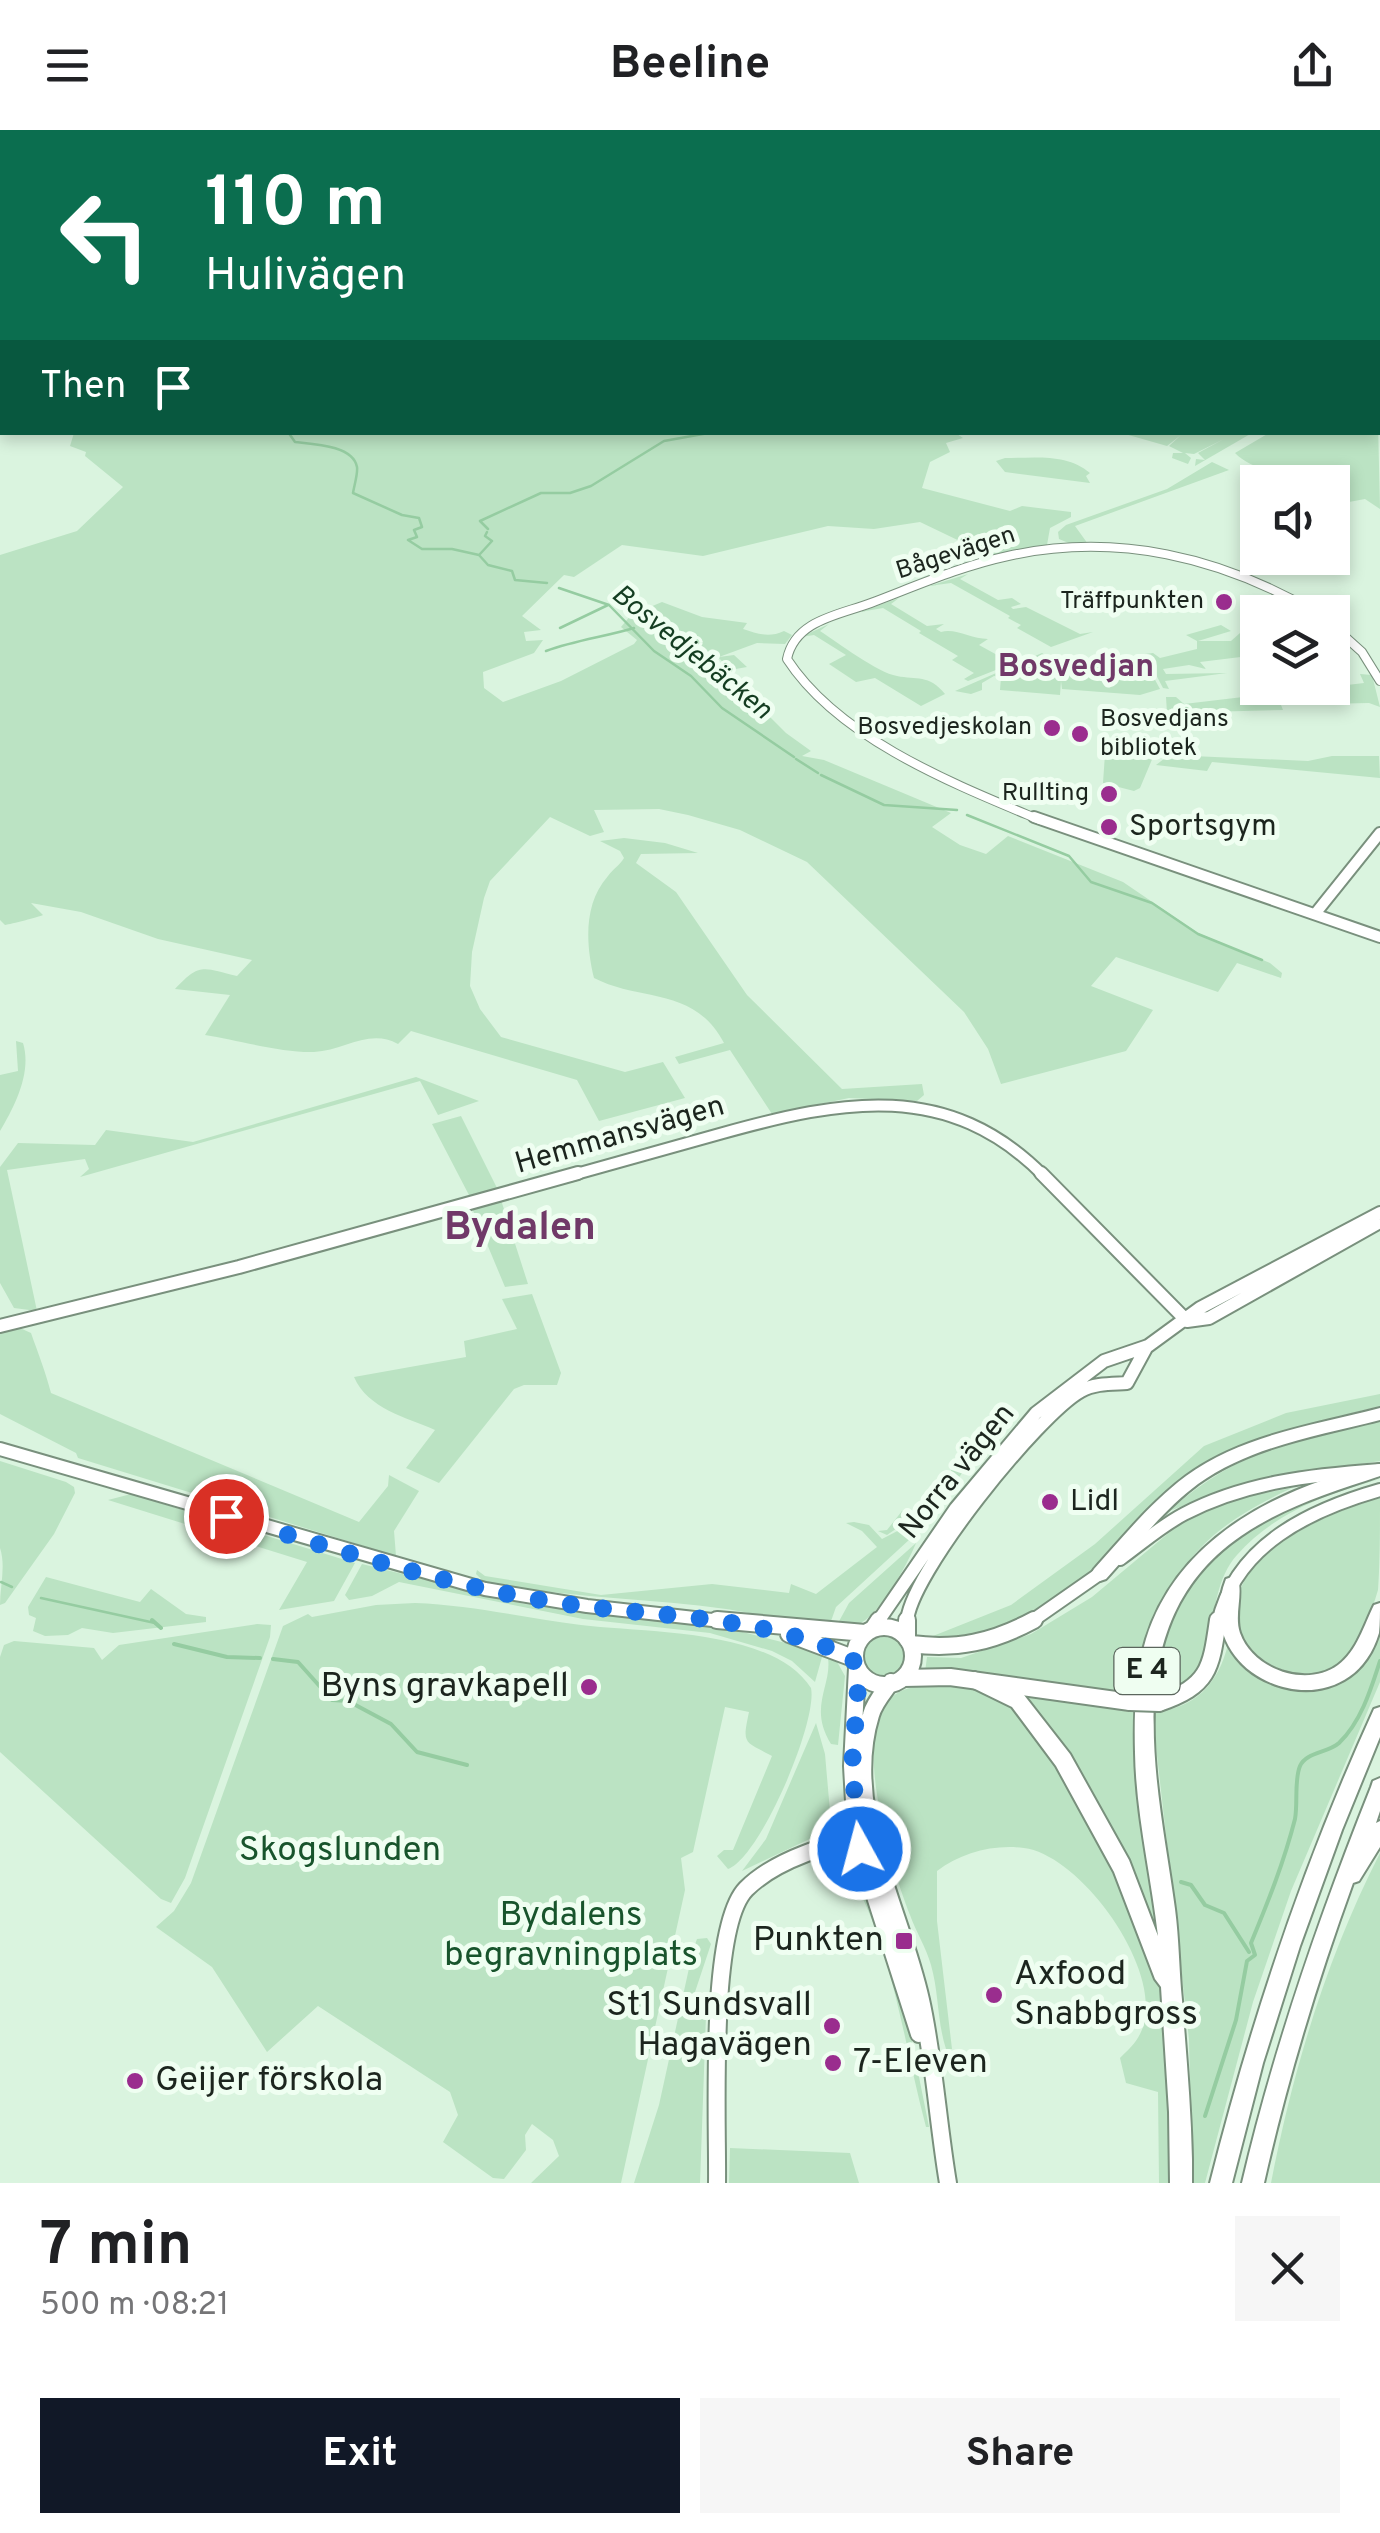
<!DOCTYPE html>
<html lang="en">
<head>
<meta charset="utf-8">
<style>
  :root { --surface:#fff; --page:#f6f6f6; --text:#202124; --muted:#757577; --accent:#111827 }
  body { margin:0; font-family:Overpass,sans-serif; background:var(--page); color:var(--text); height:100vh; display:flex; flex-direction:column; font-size:38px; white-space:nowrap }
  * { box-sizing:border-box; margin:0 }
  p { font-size:32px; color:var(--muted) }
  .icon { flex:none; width:55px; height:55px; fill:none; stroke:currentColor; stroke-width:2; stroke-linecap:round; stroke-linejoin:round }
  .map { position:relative; height:2053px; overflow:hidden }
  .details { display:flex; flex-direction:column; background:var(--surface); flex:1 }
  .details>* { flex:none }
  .top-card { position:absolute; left:0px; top:0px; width:1380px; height:305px; box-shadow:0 5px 15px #0003; background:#0b6e4f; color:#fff; overflow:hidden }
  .controls { position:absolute; left:1240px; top:335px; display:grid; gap:20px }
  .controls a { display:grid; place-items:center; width:110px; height:110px; border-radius:0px; background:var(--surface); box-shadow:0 5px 15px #0003; font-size:50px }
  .pin { position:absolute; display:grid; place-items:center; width:85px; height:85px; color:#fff; margin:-42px; border:5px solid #fff; border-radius:50%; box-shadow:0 2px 10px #0007 }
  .me { position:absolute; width:110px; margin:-55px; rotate:353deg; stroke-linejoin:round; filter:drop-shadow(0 0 8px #0008) }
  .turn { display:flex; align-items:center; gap:35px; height:210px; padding:0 40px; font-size:45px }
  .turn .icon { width:130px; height:130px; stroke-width:2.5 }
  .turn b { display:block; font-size:70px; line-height:85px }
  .then { display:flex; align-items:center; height:95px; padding:0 40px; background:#0003; gap:20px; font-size:38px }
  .round { display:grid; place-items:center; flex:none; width:105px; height:105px; border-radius:0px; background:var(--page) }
  .overview { display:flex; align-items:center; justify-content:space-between; height:170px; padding:0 40px }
  h1 { font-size:60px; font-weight:700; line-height:75px }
  .action { display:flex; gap:20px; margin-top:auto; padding:20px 40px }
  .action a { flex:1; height:115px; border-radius:0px; background:var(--accent); color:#fff; font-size:40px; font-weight:700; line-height:115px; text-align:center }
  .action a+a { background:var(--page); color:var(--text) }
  header { display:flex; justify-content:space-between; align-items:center; height:130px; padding:0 40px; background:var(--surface); font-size:45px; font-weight:700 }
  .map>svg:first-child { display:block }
  .green { fill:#bbe3c3 }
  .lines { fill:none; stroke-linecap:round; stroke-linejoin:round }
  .stream-far1 { stroke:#95cca1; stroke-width:2.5 }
  .stream { stroke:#95cca1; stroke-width:4 }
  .secondary-far3-casing { stroke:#79907d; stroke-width:10 }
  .secondary-far2-casing { stroke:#79907d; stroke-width:14 }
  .secondary-far1-casing { stroke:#79907d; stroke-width:16 }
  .secondary-casing { stroke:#79907d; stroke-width:20 }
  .highway-casing { stroke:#79907d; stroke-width:4 }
  .secondary-far3 { stroke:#fff; stroke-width:8 }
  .secondary-far2 { stroke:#fff; stroke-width:10 }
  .secondary-far1 { stroke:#fff; stroke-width:12 }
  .secondary { stroke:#fff; stroke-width:16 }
  .highway { fill:#fff; fill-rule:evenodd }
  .secondary-bridge-casing { stroke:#79907d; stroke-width:20; stroke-linecap:butt }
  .secondary-bridge { stroke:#fff; stroke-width:16 }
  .route { stroke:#1a73e8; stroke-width:18; stroke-dasharray:0 32.4 }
  .poi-dot { fill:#9a2d8e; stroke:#effef1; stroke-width:4 }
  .labels { text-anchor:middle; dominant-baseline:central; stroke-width:10; stroke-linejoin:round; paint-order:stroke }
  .far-street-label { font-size:25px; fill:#1c251e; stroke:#effef1 }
  .far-poi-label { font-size:25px; fill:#1c251e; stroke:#effef1; text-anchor:end }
  .far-water-label { font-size:28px; font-style:italic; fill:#143d21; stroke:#effef1 }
  .shield { fill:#effef1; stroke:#5b665d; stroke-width:2.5 }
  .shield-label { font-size:28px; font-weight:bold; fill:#1c251e }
  .poi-label { font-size:30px; fill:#1c251e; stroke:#effef1; text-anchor:start }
  .street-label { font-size:30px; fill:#1c251e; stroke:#effef1 }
  .far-district-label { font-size:32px; font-weight:bold; fill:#703968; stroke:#effef1 }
  .near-poi-label { font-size:35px; fill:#1c251e; stroke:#effef1; text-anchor:end }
  .near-park-label { font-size:35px; fill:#18542c; stroke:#effef1 }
  .district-label { font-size:40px; font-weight:bold; fill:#703968; stroke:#effef1 }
</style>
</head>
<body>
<header><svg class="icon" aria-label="menu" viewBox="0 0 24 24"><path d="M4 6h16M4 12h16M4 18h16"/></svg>Beeline<svg class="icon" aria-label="share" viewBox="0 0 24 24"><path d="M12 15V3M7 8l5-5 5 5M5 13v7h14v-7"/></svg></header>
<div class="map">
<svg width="1380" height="2053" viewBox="0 0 1380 2053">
  <rect width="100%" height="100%" fill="#daf4df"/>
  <path class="green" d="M 0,0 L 980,0 L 1006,2 L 2,2 L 0,214 Z
    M 1378,292 L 1380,379 L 1365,369 L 1333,375 L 1333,366 L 1339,361 L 1332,352 C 1304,348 1255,344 1235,323 L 1269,303 L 1378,302 Z
    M 954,302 L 963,308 L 946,313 L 950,322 L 930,332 L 922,358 L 1010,381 L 1022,376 L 1071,382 L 1071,387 L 1050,398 L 1047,415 L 993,427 L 920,392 L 874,399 L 828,396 L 703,426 L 622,415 L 574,447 L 564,445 L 522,486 L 541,500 L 524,502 L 526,511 L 543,510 L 534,523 L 483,542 L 484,558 L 503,572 L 561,551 L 634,514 L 637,510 L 621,497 L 631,485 L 662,472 L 702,487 L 747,493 L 743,499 C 758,504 769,508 784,501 L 792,505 L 785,514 L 757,513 L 719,527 L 734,525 L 747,537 L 730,540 L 718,527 L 713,530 L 786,603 L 811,621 L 802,626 L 824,630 L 951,683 L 932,697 L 960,715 L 986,724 L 1008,706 L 1123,752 L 1198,803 L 1270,833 L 1282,843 L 1281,848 L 1237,833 L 1218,862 L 1116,827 L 1091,856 L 1153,880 L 1126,921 L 1001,954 L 988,919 L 964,882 L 807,732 L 740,700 L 688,685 L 659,679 L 594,680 L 604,702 L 590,706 L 550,687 L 490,751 L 484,768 L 472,822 L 470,856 L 480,879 L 501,907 L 625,942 L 663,932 L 685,968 L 599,991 L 577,950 L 411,901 L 398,914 C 369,898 344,921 314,922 C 282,923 237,910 205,905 L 230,865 L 175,859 C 200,832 203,838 237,846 L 252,830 L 158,809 L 81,782 L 31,773 L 43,785 C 39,787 11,794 5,795 L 0,790 L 0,425 L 77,401 L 123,357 L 85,326 L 86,322 L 70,316 L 74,303 Z
    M 1103,303 L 1252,303 L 1195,336 L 1196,329 L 1205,330 L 1198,323 L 1224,309 L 1194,324 L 1185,323 L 1191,328 L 1188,334 L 1172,328 L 1173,323 L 1183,323 L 1169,316 L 1181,305 L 1167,316 L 1125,304 Z
    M 1005,328 C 1034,328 1067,323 1090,343 L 1086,346 L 1090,353 L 1005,342 L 996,331 Z
    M 1212,332 L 1229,340 L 1075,396 L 1088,414 L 1071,414 L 1059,409 L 1058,402 L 1066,395 L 1167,359 Z
    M 968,444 L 960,449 L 998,470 L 1012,468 L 1021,474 L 1011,477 L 1013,479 L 1026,477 L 1080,504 L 1093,502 L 1051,517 L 1017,498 L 1021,495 L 1008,488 L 1010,486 L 951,453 L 929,456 Z
    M 899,468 L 891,474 L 927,496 L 944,494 L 936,499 L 941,502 C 956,498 971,509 988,509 L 979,515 L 1008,531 L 1031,526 L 968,551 L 964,549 L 974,543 L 952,530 L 958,526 L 919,503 L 921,501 L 883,478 L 860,482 Z
    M 829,494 L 820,501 C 837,512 878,543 897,546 C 916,550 929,544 945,564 L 921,576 L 875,548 L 856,552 L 829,534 L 846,525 L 814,505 L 801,507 Z
    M 1221,495 L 1231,501 L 1198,511 L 1231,511 L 1240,503 L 1249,510 L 1257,508 L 1257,525 L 1200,532 L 1206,539 L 1189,535 L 1163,539 L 1166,544 L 1227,543 L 1165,551 L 1169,559 L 1163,558 L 1145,524 L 1153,523 L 1160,528 L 1197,519 L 1197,511 L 1186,505 Z
    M 1042,523 L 1073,543 L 1142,526 L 1160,559 L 1140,565 L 1062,559 L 1061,551 L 1060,565 L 1000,560 L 1001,547 L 994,546 L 982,553 L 982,560 L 971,564 L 955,561 Z
    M 1360,544 L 1372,545 L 1380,577 L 1369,573 L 1281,575 L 1283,580 L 1167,583 L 1166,567 L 1176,567 L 1184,574 L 1243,567 L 1242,558 L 1254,564 L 1269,562 L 1266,558 L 1305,560 L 1364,553 Z
    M 1142,617 L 1156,620 L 1140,658 L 1134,661 L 1103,653 L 1105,624 L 1139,628 Z
    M 1169,625 L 1308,631 L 1332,626 L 1379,626 L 1380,648 L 1212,632 L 1207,641 L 1156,635 Z
    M 624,708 L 665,713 L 698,723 L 641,724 L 636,733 L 676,762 L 747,865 L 842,959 L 922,954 L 924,965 L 917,971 L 849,968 L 772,984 L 730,920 L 679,934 L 675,927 L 724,913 C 694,856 640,872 594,848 C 586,815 583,774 608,746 C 613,739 620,735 624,728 L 620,721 L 600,711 Z
    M 16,911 L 23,913 C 32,942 15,976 0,1001 L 0,945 L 18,941 Z
    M 416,947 L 479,971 L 438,985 L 420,951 L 80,1047 L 89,1039 L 85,1029 L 7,1040 L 37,1181 L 14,1178 L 0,1153 L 0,1037 L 18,1013 L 95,1015 L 106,1000 L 193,1012 Z
    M 461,986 L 498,1060 L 470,1067 L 432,994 Z
    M 501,1070 L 528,1154 L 505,1157 L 472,1078 Z
    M 532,1164 L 561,1243 L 557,1255 L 524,1255 L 514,1259 L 439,1353 L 406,1338 L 435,1300 C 406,1287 368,1279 354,1247 L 466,1227 L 464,1211 L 517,1199 L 502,1169 Z
    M 20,1198 L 31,1203 C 38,1223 45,1240 51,1263 L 359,1392 L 388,1356 L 389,1345 L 419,1361 L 394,1401 L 396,1426 L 78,1328 L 76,1323 L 0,1284 L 0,1203 Z
    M 1380,1264 L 1380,1276 C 1314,1294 1242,1304 1185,1346 C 1151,1372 1124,1409 1094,1440 C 1054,1482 985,1511 928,1508 L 1011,1475 L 1095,1414 L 1204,1316 L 1286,1283 Z
    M 1380,1291 L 1380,1331 L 1252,1351 L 1169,1381 C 1240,1319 1292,1311 1380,1291 Z
    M 970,1314 L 979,1320 L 924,1395 L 906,1392 L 887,1405 L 878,1401 L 887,1400 L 902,1381 L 918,1387 Z
    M 0,1331 L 66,1352 L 74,1357 L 75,1363 L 54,1404 L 5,1473 L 0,1475 C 0,1456 6,1436 0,1418 Z
    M 1380,1349 C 1327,1364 1275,1382 1237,1425 C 1196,1470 1231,1559 1152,1565 C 1158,1495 1201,1423 1262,1387 C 1296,1368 1342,1356 1380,1349 Z
    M 1292,1358 C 1183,1408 1164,1454 1136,1565 L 925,1542 L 927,1527 L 961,1528 L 1031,1504 L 1092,1467 L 1183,1391 L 1242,1367 Z
    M 131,1364 L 355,1433 L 334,1471 L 279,1480 L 307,1432 L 108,1370 Z
    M 1380,1368 C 1380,1395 1380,1434 1378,1460 C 1371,1484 1358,1518 1338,1534 C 1305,1559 1247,1534 1238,1495 C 1221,1427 1330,1381 1380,1368 Z
    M 854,1392 L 869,1395 L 882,1409 L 907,1396 L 922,1398 L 836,1477 L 830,1494 L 837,1495 L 849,1473 L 916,1413 C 907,1435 878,1490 854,1496 C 831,1502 754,1483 726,1479 C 645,1468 564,1468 484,1452 L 476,1444 L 477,1440 L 485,1446 L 601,1465 L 712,1454 L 789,1463 L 791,1454 L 816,1464 L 877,1417 L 862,1401 L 846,1393 Z
    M 362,1434 L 524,1474 L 735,1500 L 821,1522 L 836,1530 L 845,1546 L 838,1615 L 831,1614 C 808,1577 832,1556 828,1528 L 822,1527 L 815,1552 L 792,1531 L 772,1521 L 710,1503 L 583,1489 L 399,1452 L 372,1466 L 349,1470 L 345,1465 Z
    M 46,1447 L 140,1472 L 151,1459 L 186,1484 L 206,1487 L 206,1492 L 113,1503 L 82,1498 L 68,1505 L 45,1506 L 33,1501 L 36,1488 L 29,1485 L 28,1477 Z
    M 415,1473 C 471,1475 525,1488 581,1495 C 645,1503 772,1498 811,1558 C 818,1591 760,1728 728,1739 L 717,1726 L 724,1720 L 733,1720 L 772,1626 C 744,1611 742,1615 749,1582 L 725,1577 L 693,1722 L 681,1728 L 685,1760 L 621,2053 L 531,2053 L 559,2026 L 553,2010 L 532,1994 L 525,2005 L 526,2020 L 504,2049 L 493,2048 L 443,2012 L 458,1985 L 450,1962 L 318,1876 L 267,1922 L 212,1837 L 156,1797 L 174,1781 L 191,1753 L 283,1496 L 308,1484 L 312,1487 L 376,1475 Z
    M 257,1494 L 271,1495 L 270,1507 L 185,1748 L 171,1773 L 161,1769 L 0,1622 L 0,1527 L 4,1515 L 14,1511 L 94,1518 L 102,1530 L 119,1515 Z
    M 1380,1496 L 1380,1552 L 1291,1761 L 1253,1872 L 1205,2053 L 1192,2053 L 1189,1909 L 1152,1581 C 1194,1581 1219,1553 1228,1514 C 1283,1572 1345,1578 1380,1496 Z
    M864 1526a21 21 0 1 1 42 0a21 21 0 1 1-42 0Z
    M 948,1555 L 974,1559 L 1012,1575 L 1057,1633 L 1095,1699 L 1143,1808 L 1162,1864 L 1174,2053 L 1159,2053 L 1158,1962 L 1126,1953 L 1120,1928 C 1127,1921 1136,1913 1140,1904 C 1170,1847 1082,1725 1024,1718 C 993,1714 961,1723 937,1741 L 937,1791 L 952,1919 L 946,1919 C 937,1891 939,1863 931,1835 C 926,1817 916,1802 910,1785 C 893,1742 846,1595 896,1564 C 911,1554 931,1556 948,1555 Z
    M 1027,1567 L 1137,1581 L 1161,1811 L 1112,1698 L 1085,1650 Z
    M 816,1593 L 825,1624 L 831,1693 L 816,1706 L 742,1741 L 766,1709 Z
    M 1380,1723 L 1380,2053 L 1271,2053 C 1293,1939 1327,1827 1380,1723 Z
    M 850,1743 L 861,1744 L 905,1877 L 929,1997 L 926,1997 C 903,1911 894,1822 850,1743 Z
    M 707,1808 L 711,1814 L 695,1862 L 706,1885 L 700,2053 L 634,2053 L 659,1975 L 693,1820 L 697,1809 Z
    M 730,2018 L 850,2023 L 859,2053 L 729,2053 Z"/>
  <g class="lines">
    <path class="stream-far1" d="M 288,302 L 295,312 C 312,314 353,315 357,337 C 358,344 354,356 353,363 L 402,385 L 419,388 L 422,397 L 414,400 L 417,407 L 408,410 L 422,419 L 452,419 L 479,425 L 488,435 L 512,441 L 515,450 L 547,453
      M 488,399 L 480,391 L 541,363 L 570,363 L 591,356 L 664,311 L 714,302
      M 480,424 L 492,411 L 485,406 L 487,402
      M 559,458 L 609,475 L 654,521 L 691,546 L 722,578 L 794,627
      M 560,498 L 608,475
      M 546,521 C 576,510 604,507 634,498
      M 796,629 L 818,643
      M 821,645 L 884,675 L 957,680
      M 967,685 L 1069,726 L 1091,752 L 1152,773 L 1198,804 L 1262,830
      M 1,1452 L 12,1457
      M 41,1468 L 155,1493"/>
    <path class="stream" d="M 152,1490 L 161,1498
      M 174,1514 L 227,1527 L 260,1528
      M 273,1529 L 298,1532 L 332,1570 L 348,1571 L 391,1594 L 417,1622 L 467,1635
      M 1181,1752 L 1191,1755 L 1205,1775 L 1224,1783 L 1249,1822
      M 1205,1986 L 1236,1890 L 1247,1831 L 1255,1825 L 1251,1813 C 1268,1772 1284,1732 1295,1689 C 1298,1673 1294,1650 1300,1636 C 1306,1622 1328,1623 1339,1613 C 1361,1592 1371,1559 1380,1531"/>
    <g class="secondary-far3-casing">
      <path id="secondary-far3" d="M 1332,495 L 1362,522 L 1380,551
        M 1040,690 C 954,654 839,609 787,529 C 795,490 839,485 871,473 C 916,456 961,436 1008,426 C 1116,402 1221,427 1315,482"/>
    </g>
    <g class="secondary-far2-casing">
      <path id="secondary-far2" d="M 1034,687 L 1380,807
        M 1315,784 L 1380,703
        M 569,1046 C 620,1032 672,1017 723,1003 C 842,970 948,949 1044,1046"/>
    </g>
    <g class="secondary-far1-casing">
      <path id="secondary-far1" d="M 1041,1043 L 1187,1191
        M 1187,1191 L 1209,1188 L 1378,1093
        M 0,1196 L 239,1137 L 578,1043
        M 0,1319 L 485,1459 L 587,1476 L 739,1493
        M 1120,1429 C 1141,1414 1161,1396 1184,1384 C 1245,1352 1312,1345 1380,1340
        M 877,1493 L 956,1378 L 1036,1283 L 1104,1231 L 1148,1216 L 1200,1178 L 1380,1083
        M 907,1493 C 907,1447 1039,1284 1081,1261 C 1095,1253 1112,1254 1127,1253 L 1146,1218
        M 1029,1493 L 1105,1440
        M 1218,1493 C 1235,1415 1310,1380 1380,1360"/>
    </g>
    <g class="secondary-casing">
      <path id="secondary" d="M 717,1490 L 865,1503
        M 907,1490 L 907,1509
        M855 1526a29 29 0 1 1 58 0a29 29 0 1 1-58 0Z
        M 873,1499 L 879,1490
        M 789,1504 L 853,1528
        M 911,1514 C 957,1520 993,1512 1034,1490
        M 857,1538 L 852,1636 L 856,1707 L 919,1904
        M 904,1548 L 950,1547 L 1130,1572
        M 891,1552 C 884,1562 874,1573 871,1585 C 842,1679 901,1779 921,1870 C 934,1928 938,1994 948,2053
        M 1159,1573 C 1209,1556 1211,1539 1218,1490
        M 825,1723 L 866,1718
        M 717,2053 C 718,1993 708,1798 746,1759 C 777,1728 831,1714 872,1704"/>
    </g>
    <g class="highway-casing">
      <path id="highway" d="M 1192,0 L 1198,0 L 1200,2 L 1194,2 Z
        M 1378,133 L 1380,133 L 1380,139 L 1378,138 Z
        M 1380,1278 L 1380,1290 C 1318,1306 1251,1316 1198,1354 C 1163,1380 1135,1417 1106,1449 L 1100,1451 L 1094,1449 L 1091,1444 L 1094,1439 C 1123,1407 1151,1372 1186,1346 C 1242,1305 1314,1295 1380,1278 Z
        M 1380,1334 L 1380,1346 C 1332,1362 1283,1377 1241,1406 C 1114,1493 1158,1652 1175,1779 C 1179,1809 1179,1839 1182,1870 C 1186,1923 1191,1976 1192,2029 L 1192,2053 L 1170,2053 L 1169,1982 L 1161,1857 L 1155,1849 L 1114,1742 L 1056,1636 L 1012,1577 L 969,1556 L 966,1550 L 969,1544 L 975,1542 L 1024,1565 L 1070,1624 L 1129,1730 L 1158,1806 C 1151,1745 1136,1684 1135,1623 C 1134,1586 1135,1545 1146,1509 C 1178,1406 1282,1356 1380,1334 Z
        M 1232,1447 L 1238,1449 C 1243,1466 1234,1485 1240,1503 C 1253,1540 1307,1558 1338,1535 C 1357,1521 1364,1495 1374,1475 L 1380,1473 C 1380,1482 1380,1494 1379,1503 C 1347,1610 1186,1552 1226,1449 Z
        M 1380,1577 L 1380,1607 L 1342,1700 L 1300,1816 L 1263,1933 L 1232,2053 L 1210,2053 C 1251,1891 1304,1732 1374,1579 Z
        M 1380,1648 L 1380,1681 L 1376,1693 L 1380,1691 L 1380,1717 L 1359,1751 L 1353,1753 C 1317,1852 1287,1951 1264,2053 L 1242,2053 C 1274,1917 1319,1787 1371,1657 L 1373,1651 Z"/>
    </g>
    <use href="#secondary-far3" class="secondary-far3"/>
    <use href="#secondary-far2" class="secondary-far2"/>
    <use href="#secondary-far1" class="secondary-far1"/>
    <use href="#secondary" class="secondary"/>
    <use href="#highway" class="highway"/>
    <g class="secondary-bridge-casing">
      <path id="secondary-bridge" d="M 1130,1572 L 1159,1573"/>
    </g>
    <use href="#secondary-bridge" class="secondary-bridge"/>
  </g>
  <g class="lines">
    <path class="route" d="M 226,1386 C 333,1418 442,1455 553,1472 C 656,1488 756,1483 853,1528 L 858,1558 L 852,1636 L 860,1719"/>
  </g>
  <g class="poi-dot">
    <circle cx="1224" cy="472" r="10"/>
    <circle cx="1052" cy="598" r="10"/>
    <circle cx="1080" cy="604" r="10"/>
    <circle cx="1109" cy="664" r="10"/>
    <circle cx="1109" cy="697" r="10"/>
    <circle cx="1050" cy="1372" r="10"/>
    <circle cx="589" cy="1557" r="10"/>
    <rect x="894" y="1801" width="20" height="20" rx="5"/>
    <circle cx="994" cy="1865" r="10"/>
    <circle cx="832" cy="1896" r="10"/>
    <circle cx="833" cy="1933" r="10"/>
    <circle cx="135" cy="1951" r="10"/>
  </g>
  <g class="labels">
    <g class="far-street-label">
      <text transform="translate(956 424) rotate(-18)">Bågevägen</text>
    </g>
    <g class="far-poi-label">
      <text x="1204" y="472">Träffpunkten</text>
      <text x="1100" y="590" text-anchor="start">Bosvedjans<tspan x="1100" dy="29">bibliotek</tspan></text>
      <text x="1032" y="598">Bosvedjeskolan</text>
      <text x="1089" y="664">Rullting</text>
    </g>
    <g class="far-water-label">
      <text transform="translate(691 523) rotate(39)">Bosvedjebäcken</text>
    </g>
    <rect class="shield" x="1114.5" y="1518" width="65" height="46" rx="8"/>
    <g class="shield-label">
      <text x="1147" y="1541">E 4</text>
    </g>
    <g class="poi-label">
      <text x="1129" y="697">Sportsgym</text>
      <text x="1070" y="1372">Lidl</text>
    </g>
    <g class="street-label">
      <text transform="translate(620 1006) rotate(-16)">Hemmansvägen</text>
      <text transform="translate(958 1342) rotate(-51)">Norra vägen</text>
    </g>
    <g class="far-district-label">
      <text x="1076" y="538">Bosvedjan</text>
    </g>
    <g class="near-poi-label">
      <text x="569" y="1557">Byns gravkapell</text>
      <text x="884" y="1811">Punkten</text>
      <text x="1014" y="1845" text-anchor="start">Axfood<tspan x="1014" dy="40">Snabbgross</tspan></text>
      <text x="812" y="1876">St1 Sundsvall<tspan x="812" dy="40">Hagavägen</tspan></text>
      <text x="853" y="1933" text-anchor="start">7-Eleven</text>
      <text x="155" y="1951" text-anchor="start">Geijer förskola</text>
    </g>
    <g class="near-park-label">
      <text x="340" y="1721">Skogslunden</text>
      <text x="571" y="1786">Bydalens<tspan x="571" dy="40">begravningplats</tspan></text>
    </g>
    <g class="district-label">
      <text x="520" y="1099">Bydalen</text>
    </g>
  </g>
</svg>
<div class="controls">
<a><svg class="icon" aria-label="sound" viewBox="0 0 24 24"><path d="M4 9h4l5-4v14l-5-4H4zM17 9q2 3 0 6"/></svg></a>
<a><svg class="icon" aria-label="layers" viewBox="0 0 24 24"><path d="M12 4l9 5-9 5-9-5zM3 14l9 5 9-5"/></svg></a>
</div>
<div class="pin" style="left:226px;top:1386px;background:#d93025"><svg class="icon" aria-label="arrive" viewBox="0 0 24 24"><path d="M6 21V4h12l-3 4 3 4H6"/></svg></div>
<svg class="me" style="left:860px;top:1719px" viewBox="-20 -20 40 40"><circle r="17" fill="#1a73e8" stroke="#fff" stroke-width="3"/><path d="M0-11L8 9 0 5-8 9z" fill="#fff"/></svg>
<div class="top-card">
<div class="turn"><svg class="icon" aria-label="left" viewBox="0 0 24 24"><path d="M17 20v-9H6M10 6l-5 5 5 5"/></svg><div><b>110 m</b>Hulivägen</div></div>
<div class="then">Then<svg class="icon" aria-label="arrive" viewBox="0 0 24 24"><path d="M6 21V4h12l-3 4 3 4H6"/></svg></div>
</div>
</div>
<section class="details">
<div class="overview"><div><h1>7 min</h1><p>500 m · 08:21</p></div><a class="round"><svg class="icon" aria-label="close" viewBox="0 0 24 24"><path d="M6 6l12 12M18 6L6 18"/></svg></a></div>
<div class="action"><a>Exit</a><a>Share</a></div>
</section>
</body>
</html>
